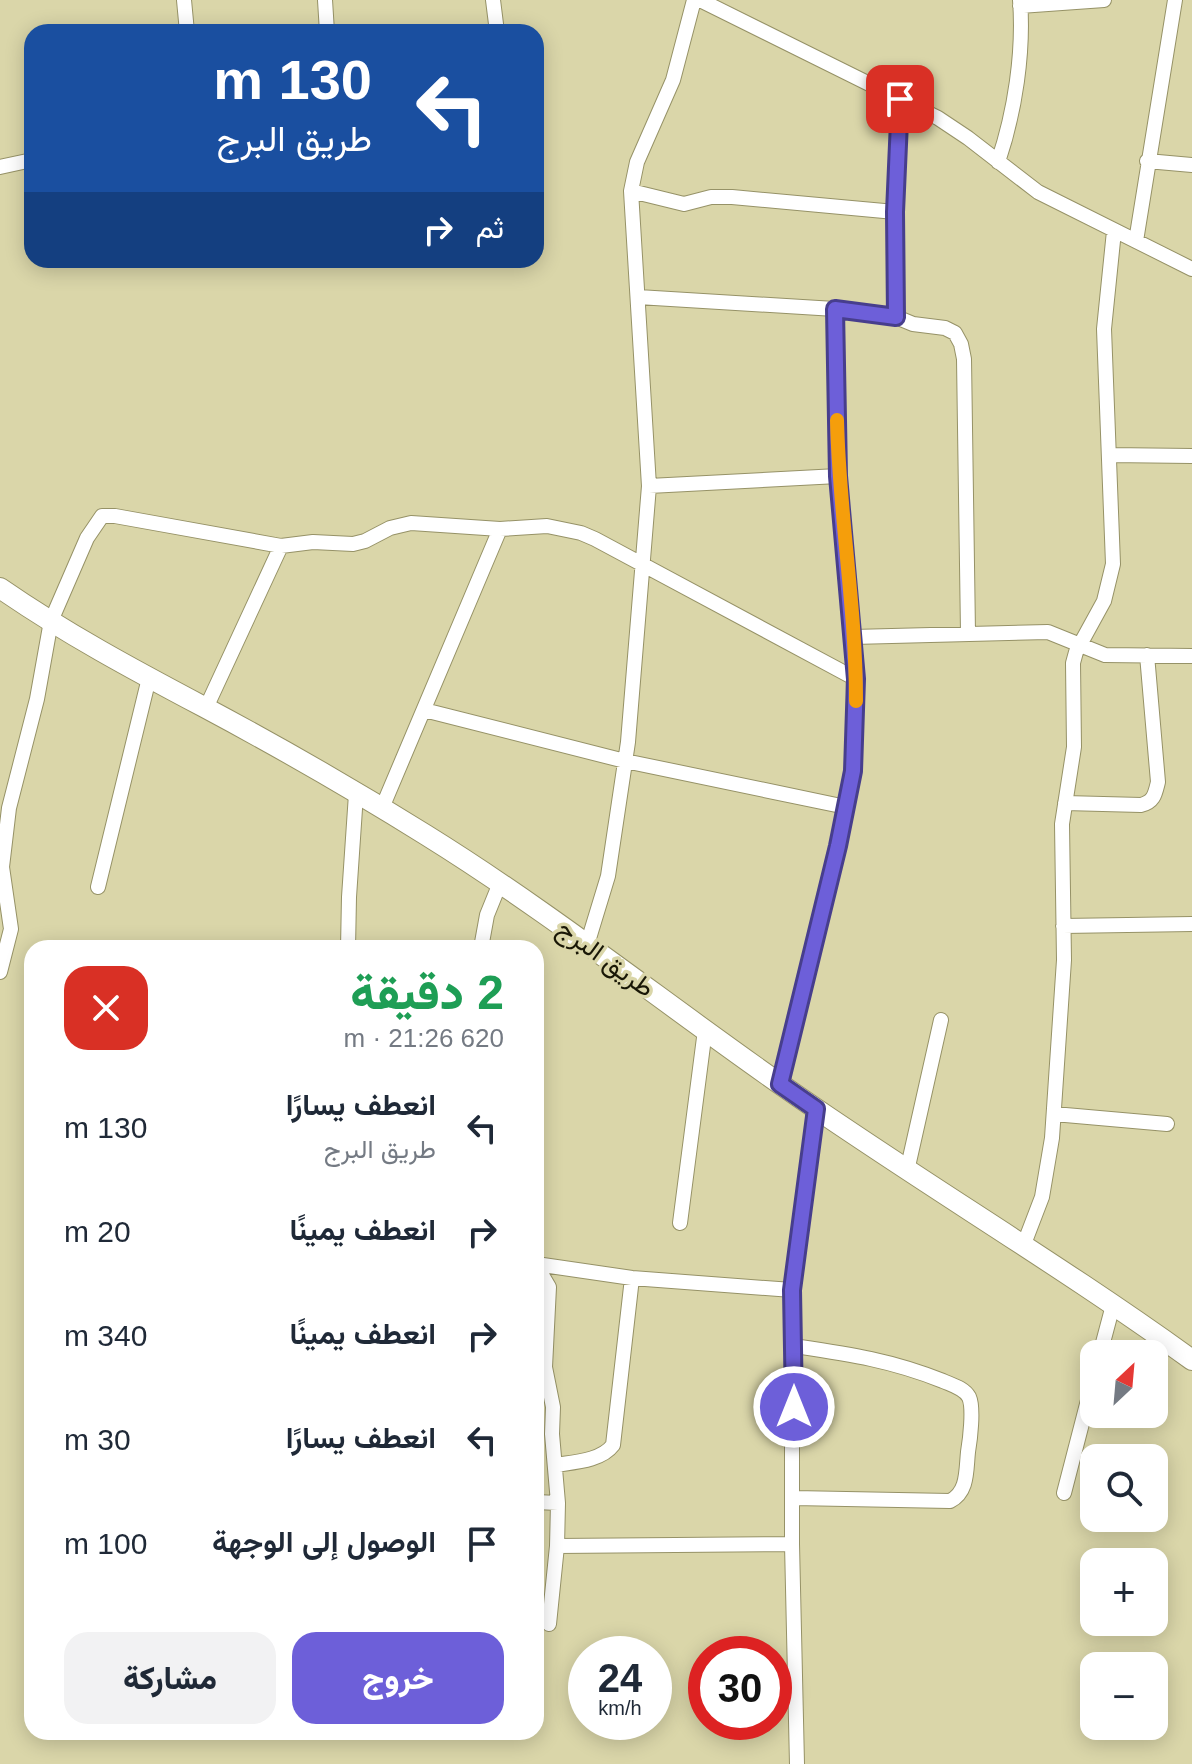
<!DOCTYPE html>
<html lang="ar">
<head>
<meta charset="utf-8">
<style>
  :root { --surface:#fff; --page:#f2f2f3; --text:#1f2937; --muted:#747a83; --accent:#6d5fd9 }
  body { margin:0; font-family:Helvetica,Vazirmatn,sans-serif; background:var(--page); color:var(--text); direction:rtl; height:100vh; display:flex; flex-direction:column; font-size:30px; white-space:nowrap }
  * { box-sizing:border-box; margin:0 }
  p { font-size:26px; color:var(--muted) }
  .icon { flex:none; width:44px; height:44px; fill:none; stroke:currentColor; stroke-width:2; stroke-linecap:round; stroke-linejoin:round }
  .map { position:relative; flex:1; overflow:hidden; direction:ltr }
  .drawer { position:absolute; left:24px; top:940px; width:520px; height:800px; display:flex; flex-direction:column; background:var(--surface); border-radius:24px; box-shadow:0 4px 20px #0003; direction:rtl }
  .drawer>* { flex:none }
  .banner { position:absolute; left:24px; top:24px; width:520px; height:244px; border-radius:24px; box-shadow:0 4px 20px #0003; direction:rtl; background:#1a4fa0; color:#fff; overflow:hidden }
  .needle { width:52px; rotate:26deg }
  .tools { position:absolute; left:1080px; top:1340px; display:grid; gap:16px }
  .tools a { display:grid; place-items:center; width:88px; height:88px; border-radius:16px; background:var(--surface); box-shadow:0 4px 20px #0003; font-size:40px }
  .speed { position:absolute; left:568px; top:1636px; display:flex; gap:16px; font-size:40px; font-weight:700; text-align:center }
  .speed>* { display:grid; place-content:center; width:104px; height:104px; border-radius:50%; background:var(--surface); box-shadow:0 4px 20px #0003; line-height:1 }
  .speed small { font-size:20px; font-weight:400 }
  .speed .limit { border:12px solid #d22; background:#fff; color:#111 }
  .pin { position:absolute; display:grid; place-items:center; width:68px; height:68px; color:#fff; margin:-34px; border-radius:16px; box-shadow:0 4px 12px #0006 }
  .me { position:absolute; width:88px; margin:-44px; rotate:0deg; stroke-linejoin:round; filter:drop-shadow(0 0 6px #0008) }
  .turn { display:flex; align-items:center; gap:28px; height:168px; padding:0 40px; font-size:36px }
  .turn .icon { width:104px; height:104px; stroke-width:2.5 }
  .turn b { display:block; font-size:56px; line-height:68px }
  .then { display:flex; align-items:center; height:76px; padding:0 40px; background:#0003; gap:16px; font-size:30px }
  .round { display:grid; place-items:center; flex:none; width:84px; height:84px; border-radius:24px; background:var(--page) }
  .summary { display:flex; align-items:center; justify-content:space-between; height:136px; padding:0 40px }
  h1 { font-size:48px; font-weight:800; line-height:60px; color:#1e9e55 }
  .primary-button { display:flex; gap:16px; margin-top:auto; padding:16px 40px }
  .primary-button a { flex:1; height:92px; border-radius:24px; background:var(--accent); color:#fff; font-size:32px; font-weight:800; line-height:92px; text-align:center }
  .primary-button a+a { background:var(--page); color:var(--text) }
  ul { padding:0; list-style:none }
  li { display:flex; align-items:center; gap:24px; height:104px; padding:0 40px }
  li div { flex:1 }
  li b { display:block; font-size:30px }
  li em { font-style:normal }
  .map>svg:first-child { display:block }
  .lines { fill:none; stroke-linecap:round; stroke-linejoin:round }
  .street-casing { stroke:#969267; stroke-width:16 }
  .secondary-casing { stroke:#969267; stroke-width:22 }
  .street { stroke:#fff; stroke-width:14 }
  .secondary { stroke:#fff; stroke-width:20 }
  .route-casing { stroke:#473e8d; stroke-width:20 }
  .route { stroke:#6d5fd9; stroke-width:14 }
  .slow { stroke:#f59e0b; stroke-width:14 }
  .labels { text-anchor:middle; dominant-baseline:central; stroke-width:7; stroke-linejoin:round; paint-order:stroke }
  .street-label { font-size:26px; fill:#191706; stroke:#dad6a9 }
</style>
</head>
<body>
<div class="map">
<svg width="1192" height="1764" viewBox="0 0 1192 1764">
  <rect width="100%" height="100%" fill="#dad6a9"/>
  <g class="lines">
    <g class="street-casing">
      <path id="street" d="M 184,0 L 187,32
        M 325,0 L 327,32
        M 493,0 L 497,32
        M 700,0 L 938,118 L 968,138 L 1038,192 L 1192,269
        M 1020,6 L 1104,0
        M 1147,161 L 1192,165
        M 998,162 C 1015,112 1024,52 1020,0
        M 0,167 L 32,160
        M 631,191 L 684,204 L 711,197 L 732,197 L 895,212
        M 1136,241 L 1175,0
        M 638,297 L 835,309 L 896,317 L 913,324 L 945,328 L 955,333 L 961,344 L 964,359 L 968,633
        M 896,317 L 895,212 L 900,99
        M 1110,455 L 1192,456
        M 649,486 L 838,476
        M 853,637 L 1048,632 L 1105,655 L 1192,656
        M 206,708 L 281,546
        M 424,710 L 625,761 L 846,807
        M 1065,803 L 1141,805 C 1154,802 1155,794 1158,782 L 1147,655
        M 382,808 L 500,529
        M 98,887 L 149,678
        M 1063,926 L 1192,924
        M 587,945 L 608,876 L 628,742 L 649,486 L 631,191 L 637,162 L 673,80 L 694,0
        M 348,948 L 349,897 L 356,794
        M 481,948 L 487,915 L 500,883
        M 0,972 L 11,929 L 2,867 L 9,808 L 37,699 L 51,621 L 87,538 L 102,516 L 115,516 L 281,546 L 313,542 L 353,544 L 365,541 L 390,528 L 411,523 L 500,529 L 547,526 L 581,533 L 595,539 L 856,679
        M 780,1084 L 838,846 L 855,751 L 853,637 L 838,476 L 835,309
        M 1054,1114 L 1167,1124
        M 907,1171 L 941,1020
        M 680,1223 L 705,1030
        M 1024,1244 L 1042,1197 L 1052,1138 L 1064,960 L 1062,824 L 1074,747 L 1073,663 L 1076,652 L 1104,601 L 1113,564 L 1104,329 L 1114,231
        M 536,1264 L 632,1278 L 792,1290
        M 536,1265 L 549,1287 L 545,1367 L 553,1407 L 552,1434 L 558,1503
        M 1100,1354 L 1113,1305
        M 555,1465 C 574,1462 601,1461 613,1445 L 632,1278
        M 1064,1493 L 1094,1377
        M 794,1498 L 950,1501 C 968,1492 966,1471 968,1452 C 970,1440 974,1408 969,1397 C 964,1388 952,1385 943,1381 C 891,1360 848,1354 794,1346
        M 536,1502 L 558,1503 L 557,1546 L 549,1624
        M 557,1546 L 792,1544
        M 797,1764 L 792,1544 L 792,1290 L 816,1109"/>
    </g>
    <g class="secondary-casing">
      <path id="secondary" d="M 0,588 C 65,633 134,670 204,707 C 279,747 354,790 426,835 C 550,912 664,1003 783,1086 C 917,1180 1059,1264 1192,1360"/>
    </g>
    <use href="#street" class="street"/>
    <use href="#secondary" class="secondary"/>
  </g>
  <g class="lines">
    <g class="route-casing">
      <path id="route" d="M 794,1407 L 792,1290 L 816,1109 L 780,1084 L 838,846 L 853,771 L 856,679 L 838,476 L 835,309 L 896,317 L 895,212 L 900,99"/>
    </g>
    <use href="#route" class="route"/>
    <path class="slow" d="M 837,420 C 839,514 856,607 856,701"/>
  </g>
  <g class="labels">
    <g class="street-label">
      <text transform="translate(606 958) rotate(36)">طريق البرج</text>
    </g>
  </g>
</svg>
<div class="tools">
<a><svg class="needle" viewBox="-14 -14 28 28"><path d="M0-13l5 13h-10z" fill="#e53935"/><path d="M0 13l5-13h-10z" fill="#747a83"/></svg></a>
<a><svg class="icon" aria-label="search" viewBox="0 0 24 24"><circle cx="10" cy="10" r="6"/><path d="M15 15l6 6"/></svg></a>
<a>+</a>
<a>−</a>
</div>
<div class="speed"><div>24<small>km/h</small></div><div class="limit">30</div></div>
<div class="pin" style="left:900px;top:99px;background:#d93025"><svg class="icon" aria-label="arrive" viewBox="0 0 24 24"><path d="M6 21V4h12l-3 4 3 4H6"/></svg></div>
<svg class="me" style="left:794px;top:1407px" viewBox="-20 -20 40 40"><circle r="17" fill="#6d5fd9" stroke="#fff" stroke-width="3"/><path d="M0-11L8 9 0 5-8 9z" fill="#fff"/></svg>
<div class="banner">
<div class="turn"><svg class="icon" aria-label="left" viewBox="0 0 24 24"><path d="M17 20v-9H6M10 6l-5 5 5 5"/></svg><div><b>130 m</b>طريق البرج</div></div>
<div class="then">ثم<svg class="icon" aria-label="right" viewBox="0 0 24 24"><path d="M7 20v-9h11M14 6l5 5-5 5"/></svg></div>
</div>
<section class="drawer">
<div class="summary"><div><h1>2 دقيقة</h1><p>620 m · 21:26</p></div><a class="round" style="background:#d93025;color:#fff"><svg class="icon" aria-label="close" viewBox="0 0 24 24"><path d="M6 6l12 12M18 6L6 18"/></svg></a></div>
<ul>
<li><svg class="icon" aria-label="left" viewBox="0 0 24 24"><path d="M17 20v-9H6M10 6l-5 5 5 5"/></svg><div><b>انعطف يسارًا</b><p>طريق البرج</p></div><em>130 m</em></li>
<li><svg class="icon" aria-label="right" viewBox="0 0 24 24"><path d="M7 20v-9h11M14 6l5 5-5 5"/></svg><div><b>انعطف يمينًا</b></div><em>20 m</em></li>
<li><svg class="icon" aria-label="right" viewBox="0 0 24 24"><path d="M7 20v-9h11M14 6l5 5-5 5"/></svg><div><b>انعطف يمينًا</b></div><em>340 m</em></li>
<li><svg class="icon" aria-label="left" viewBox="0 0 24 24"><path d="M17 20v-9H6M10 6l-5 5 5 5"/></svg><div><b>انعطف يسارًا</b></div><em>30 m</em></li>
<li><svg class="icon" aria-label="arrive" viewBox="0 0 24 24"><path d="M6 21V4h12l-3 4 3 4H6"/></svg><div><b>الوصول إلى الوجهة</b></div><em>100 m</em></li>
</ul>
<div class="primary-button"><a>خروج</a><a>مشاركة</a></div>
</section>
</div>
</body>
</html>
